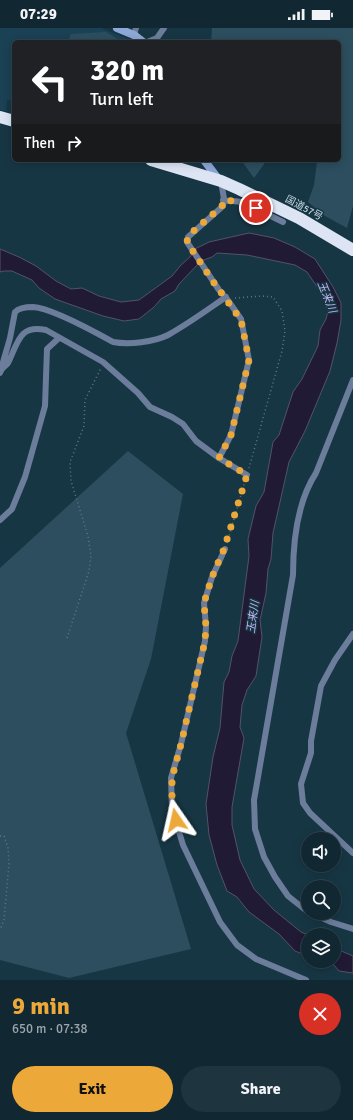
<!DOCTYPE html>
<html lang="en">
<head>
<meta charset="utf-8">
<style>
  :root { --surface:#112833; --page:#1e343f; --text:#f1f3f6; --muted:#9ca6ac; --line:#30444e; --accent:#eca93a }
  body { margin:0; font-family:Signika,"Noto Sans JP",sans-serif; background:var(--page); color:var(--text); height:100vh; display:flex; flex-direction:column; font-size:15px; white-space:nowrap }
  * { box-sizing:border-box; margin:0 }
  p { font-size:13px; color:var(--muted) }
  .icon { flex:none; width:22px; height:22px; fill:none; stroke:currentColor; stroke-width:2; stroke-linecap:round; stroke-linejoin:round }
  .map { position:relative; height:952px; overflow:hidden }
  .drawer { display:flex; flex-direction:column; background:var(--surface); flex:1 }
  .drawer>* { flex:none }
  .hud { position:absolute; left:12px; top:12px; width:329px; height:122px; border-radius:6px; box-shadow:0 2px 10px #0003,0 0 0 1px var(--line); background:#202124; color:#fff; overflow:hidden }
  .fabs { position:absolute; left:301px; top:804px; display:grid; gap:8px }
  .fabs a { display:grid; place-items:center; width:40px; height:40px; border-radius:50%; background:var(--surface); box-shadow:0 2px 10px #0003,0 0 0 1px var(--line); font-size:20px }
  .pin { position:absolute; display:grid; place-items:center; width:34px; height:34px; color:#fff; margin:-17px; border:2px solid #fff; border-radius:50%; box-shadow:0 1px 4px #0007 }
  .me { position:absolute; width:44px; margin:-22px; rotate:349deg; stroke-linejoin:round; filter:drop-shadow(0 0 3px #0008) }
  .turn { display:flex; align-items:center; gap:14px; height:84px; padding:0 12px; font-size:18px }
  .turn .icon { width:52px; height:52px; stroke-width:2.5 }
  .turn b { display:block; font-size:28px; line-height:34px }
  .then { display:flex; align-items:center; height:38px; padding:0 12px; background:#0003; gap:8px; font-size:15px }
  .round { display:grid; place-items:center; flex:none; width:42px; height:42px; border-radius:21px; background:var(--page) }
  .headline { display:flex; align-items:center; justify-content:space-between; height:68px; padding:0 12px }
  h1 { font-size:24px; font-weight:700; line-height:30px; color:var(--accent) }
  .button { display:flex; gap:8px; margin-top:auto; padding:8px 12px }
  .button a { flex:1; height:46px; border-radius:24px; background:var(--accent); color:#111; font-size:16px; font-weight:700; line-height:46px; text-align:center }
  .button a+a { background:var(--page); color:var(--text) }
  .status { display:flex; justify-content:space-between; align-items:center; height:28px; padding:0 20px; background:var(--surface); direction:ltr }
  .status svg { height:11px; fill:currentColor }
  .map>svg:first-child { display:block }
  .built { fill:#1a4154 }
  .green { fill:#2c4e5e }
  .water { fill:#201a35; stroke:#525368 }
  .lines { fill:none; stroke-linecap:round; stroke-linejoin:round }
  .path { stroke:#607985; stroke-width:1.5; stroke-dasharray:1 3; stroke-linecap:butt }
  .street { stroke:#6c7d9b; stroke-width:6 }
  .secondary { stroke:#8da7d6; stroke-width:8 }
  .highway { stroke:#dde5f4; stroke-width:12 }
  .route { stroke:#eca93a; stroke-width:7; stroke-dasharray:0 12.6 }
  .labels { text-anchor:middle; dominant-baseline:central; stroke-width:3; stroke-linejoin:round; paint-order:stroke }
  .street-label { font-size:10px; fill:#c6d7e0; stroke:#173644 }
  .water-label { font-size:11px; font-style:italic; fill:#c0b5ee; stroke:#173644 }
</style>
</head>
<body>
<div class="status"><b>07:29</b><svg viewBox="0 0 49 12"><path d="M0 12V9h3v3zM5 12V6h3v6zM10 12V3h3v9zM15 12V0h3v12zM26 1h20v11H26zM47 4h2v5h-2z"/></svg></div>
<div class="map">
<svg width="353" height="952" viewBox="0 0 353 952">
  <rect width="100%" height="100%" fill="#173644"/>
  <path class="built" d="M 0,0 L 101,0 L 126,10 L 132,14 L 14,14 L 14,73 L 7,72 L 6,83 L 0,82 Z"/>
  <path class="green" d="M 212,0 L 353,0 L 353,178 L 347,200 L 325,188 L 308,174 L 314,157 L 317,134 L 316,132 L 339,132 L 339,14 L 211,14 Z
    M 106,4 L 123,14 L 68,14 L 71,6 Z
    M 241,132 L 267,132 L 254,150 Z
    M 128,423 L 183,466 L 151,631 L 126,705 L 191,921 L 69,950 L 0,932 L 0,540 Z"/>
  <path class="water" d="M 249,205 L 274,210 L 295,219 L 315,231 L 333,259 L 341,275 L 341,292 L 337,315 L 330,343 L 305,403 L 289,434 L 273,505 L 271,531 L 268,541 L 266,565 L 260,592 L 262,609 L 256,648 L 247,662 L 242,677 L 240,699 L 244,710 L 232,779 L 232,797 L 240,832 L 254,861 L 274,882 L 301,904 L 308,907 L 308,928 L 295,923 L 279,906 L 249,884 L 237,869 L 227,863 L 217,837 L 209,807 L 206,776 L 213,729 L 220,700 L 224,654 L 229,644 L 232,628 L 238,613 L 249,528 L 248,511 L 256,478 L 264,464 L 273,414 L 279,407 L 293,364 L 302,351 L 318,318 L 320,302 L 326,291 L 328,283 L 322,266 L 307,244 L 295,237 L 247,227 L 217,225 L 212,229 L 201,233 L 179,256 L 175,263 L 161,271 L 154,279 L 139,291 L 124,293 L 103,288 L 55,271 L 39,260 L 32,252 L 12,243 L 4,243 L 0,244 L 0,221 L 19,229 L 36,238 L 56,253 L 71,261 L 82,260 L 99,268 L 121,274 L 139,272 L 172,248 L 181,237 L 191,228 L 193,222 L 209,214 Z
    M 334,920 L 353,928 L 353,945 L 339,943 L 334,937 L 321,933 L 334,933 Z"/>
  <g class="lines">
    <path class="path" d="M 235,270 L 262,268 L 273,269 L 282,283 L 285,303 L 282,323 L 249,440
      M 227,515 L 245,453
      M 67,610 L 89,543 L 91,528 L 88,508 L 71,453 L 70,434 L 84,398 L 85,372 L 101,340
      M 0,808 L 4,808 L 8,820 L 9,836 L 4,892 L 0,902"/>
    <path class="street" d="M 134,7 L 136,0
      M 147,14 L 157,10 L 164,0
      M 223,172 L 242,174 L 283,194
      M 1,341 L 10,310 L 15,284 C 19,280 27,279 33,279 C 52,280 95,304 113,314 C 129,317 154,314 168,307 C 188,296 207,282 226,269
      M 0,345 C 1,340 5,339 8,335 C 18,315 19,296 46,302 L 103,334 L 138,365 L 150,379 L 172,389 L 183,396 L 196,413 L 219,430 L 247,447
      M 219,430 L 231,407 L 249,332 L 241,291 L 227,271 L 219,262 L 187,214 L 188,209 L 223,178 L 224,171 L 221,153
      M 0,492 L 12,481 L 25,449 L 45,378 L 47,321 L 59,310
      M 225,521 L 212,549 L 204,575 L 206,599 L 205,613 L 181,716 L 171,750 L 172,780 L 183,817 L 220,894 L 237,917 L 256,931 L 306,952
      M 353,606 L 335,632 L 321,658 L 311,713 L 311,725 L 301,756 L 303,775 L 310,785 L 353,825
      M 308,884 L 288,868 L 275,849 L 264,829 L 255,801 L 254,772 L 293,547 C 293,513 297,474 316,445 L 353,352
      M 311,885 L 331,894 L 353,901"/>
    <path class="secondary" d="M 117,0 L 134,7 L 143,14
      M 204,132 L 219,152"/>
    <path class="highway" d="M 0,89 L 14,93
      M 151,132 L 221,153 L 239,161 L 299,190 L 353,222"/>
  </g>
  <g class="lines">
    <path class="route" d="M 176,792 L 172,780 L 172,750 L 181,716 L 205,613 L 206,599 L 204,575 L 212,549 L 224,521 L 247,447 L 219,430 L 231,407 L 249,332 L 241,292 L 212,252 L 187,214 L 188,208 L 222,178 L 224,172 L 242,174 L 256,180"/>
  </g>
  <g class="labels">
    <g class="street-label">
      <text transform="translate(304 180) rotate(28)">国道57号</text>
    </g>
    <g class="water-label">
      <text transform="translate(327 269) rotate(68)">玉来川</text>
      <text transform="translate(253 589) rotate(-82)">玉来川</text>
    </g>
  </g>
</svg>
<div class="fabs">
<a><svg class="icon" aria-label="sound" viewBox="0 0 24 24"><path d="M4 9h4l5-4v14l-5-4H4zM17 9q2 3 0 6"/></svg></a>
<a><svg class="icon" aria-label="search" viewBox="0 0 24 24"><circle cx="10" cy="10" r="6"/><path d="M15 15l6 6"/></svg></a>
<a><svg class="icon" aria-label="layers" viewBox="0 0 24 24"><path d="M12 4l9 5-9 5-9-5zM3 14l9 5 9-5"/></svg></a>
</div>
<div class="pin" style="left:256px;top:180px;background:#d93025"><svg class="icon" aria-label="arrive" viewBox="0 0 24 24"><path d="M6 21V4h12l-3 4 3 4H6"/></svg></div>
<svg class="me" style="left:176px;top:792px" viewBox="-20 -20 40 40"><path d="M0-17L14 15 0 8-14 15z" fill="#eca93a" stroke="#fff" stroke-width="4"/></svg>
<div class="hud">
<div class="turn"><svg class="icon" aria-label="left" viewBox="0 0 24 24"><path d="M17 20v-9H6M10 6l-5 5 5 5"/></svg><div><b>320 m</b>Turn left</div></div>
<div class="then">Then<svg class="icon" aria-label="right" viewBox="0 0 24 24"><path d="M7 20v-9h11M14 6l5 5-5 5"/></svg></div>
</div>
</div>
<section class="drawer">
<div class="headline"><div><h1>9 min</h1><p>650 m · 07:38</p></div><a class="round" style="background:#d93025;color:#fff"><svg class="icon" aria-label="close" viewBox="0 0 24 24"><path d="M6 6l12 12M18 6L6 18"/></svg></a></div>
<div class="button"><a>Exit</a><a>Share</a></div>
</section>
</body>
</html>
